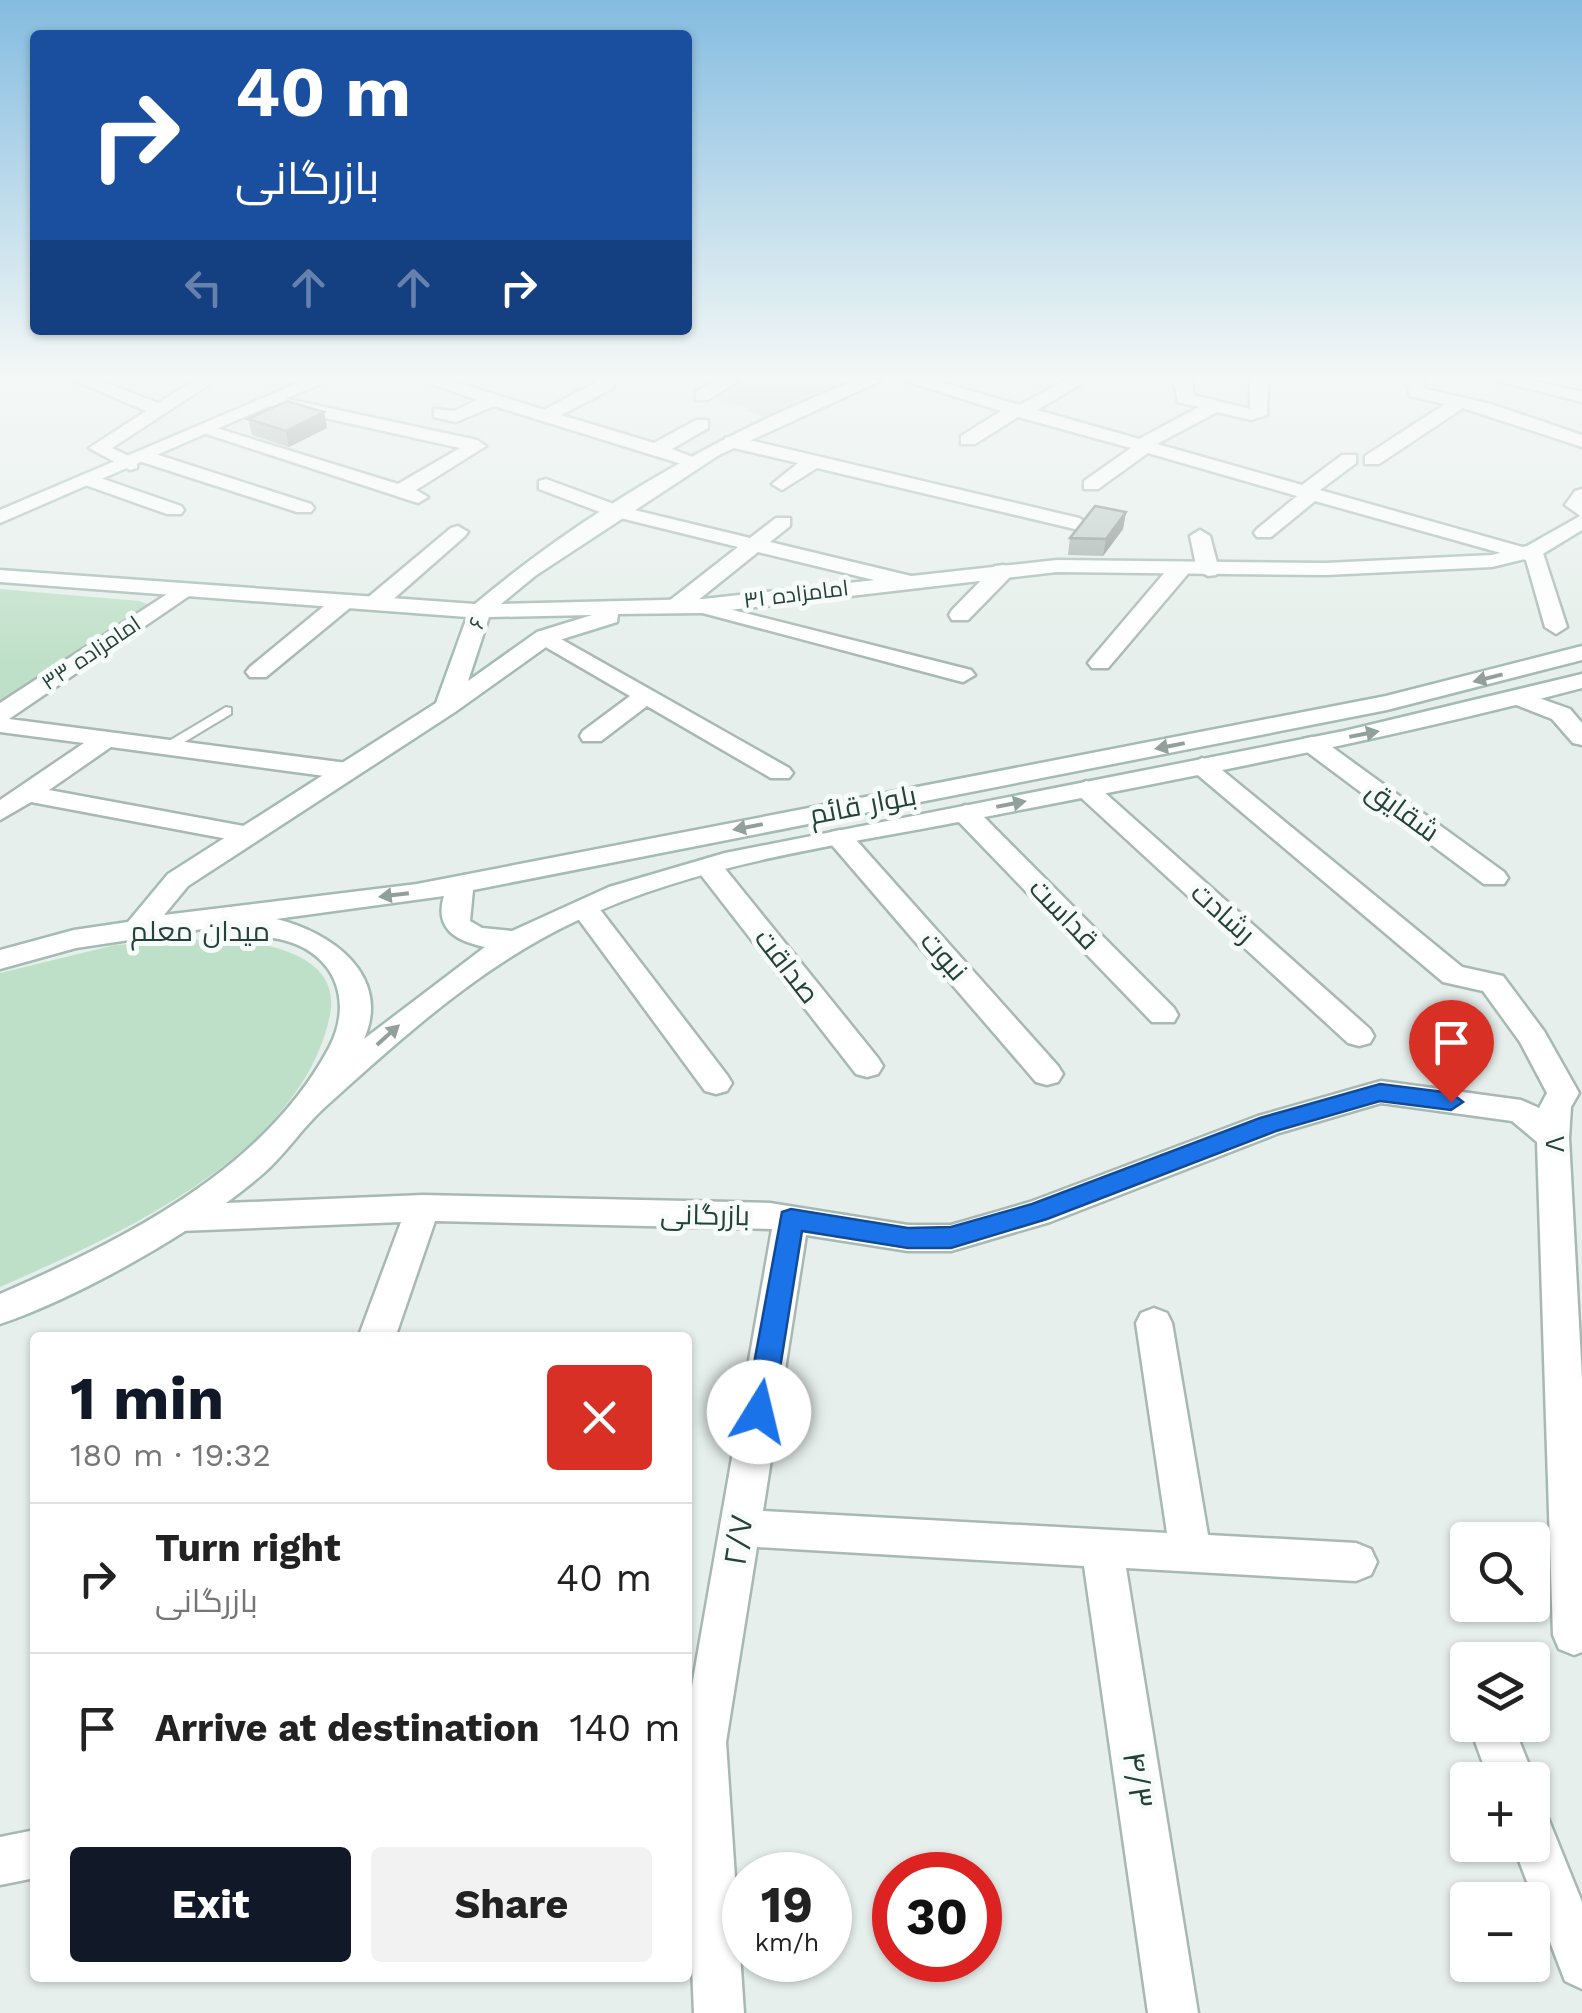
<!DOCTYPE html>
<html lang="en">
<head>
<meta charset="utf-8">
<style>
  :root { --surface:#fff; --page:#f2f2f2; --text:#222; --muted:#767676; --line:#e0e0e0; --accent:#111827 }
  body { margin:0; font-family:"Work Sans",Cairo,sans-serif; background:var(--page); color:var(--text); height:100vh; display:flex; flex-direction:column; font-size:38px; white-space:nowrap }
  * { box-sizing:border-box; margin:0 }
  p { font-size:32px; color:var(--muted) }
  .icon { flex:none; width:55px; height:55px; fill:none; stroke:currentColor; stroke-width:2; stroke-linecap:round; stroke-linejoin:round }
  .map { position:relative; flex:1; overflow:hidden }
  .sheet { position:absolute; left:30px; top:1332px; width:662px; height:650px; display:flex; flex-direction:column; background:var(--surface); border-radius:10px; box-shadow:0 2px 8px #0004 }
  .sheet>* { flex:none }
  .top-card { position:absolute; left:30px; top:30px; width:662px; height:305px; border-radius:10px; box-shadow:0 2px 8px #0004; background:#1a4fa0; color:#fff; overflow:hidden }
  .tools { position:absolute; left:1450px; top:1522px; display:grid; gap:20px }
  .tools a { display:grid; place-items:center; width:100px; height:100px; border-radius:10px; background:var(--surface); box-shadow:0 2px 8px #0004; font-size:50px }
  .speed { position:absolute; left:722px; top:1852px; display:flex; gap:20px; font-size:50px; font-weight:700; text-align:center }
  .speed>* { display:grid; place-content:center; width:130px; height:130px; border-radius:50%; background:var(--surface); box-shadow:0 2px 8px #0004; line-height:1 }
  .speed small { font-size:25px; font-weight:400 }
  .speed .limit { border:15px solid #d22; background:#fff; color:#111 }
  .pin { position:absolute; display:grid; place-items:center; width:85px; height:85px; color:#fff; margin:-102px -42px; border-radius:50% 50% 50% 0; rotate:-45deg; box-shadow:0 0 10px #0007 }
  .pin .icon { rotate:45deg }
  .me { position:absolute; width:110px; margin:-55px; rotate:9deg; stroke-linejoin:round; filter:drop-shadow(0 0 8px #0008) }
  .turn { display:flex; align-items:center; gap:35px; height:210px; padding:0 40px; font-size:45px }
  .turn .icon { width:130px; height:130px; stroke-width:2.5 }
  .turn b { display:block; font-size:70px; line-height:85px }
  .lanes { display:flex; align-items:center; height:95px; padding:0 40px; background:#0003; justify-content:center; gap:50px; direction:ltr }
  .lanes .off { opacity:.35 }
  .round { display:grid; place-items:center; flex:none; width:105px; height:105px; border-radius:10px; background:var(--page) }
  .head { display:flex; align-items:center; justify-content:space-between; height:170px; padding:0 40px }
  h1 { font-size:60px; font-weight:700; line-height:75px; color:var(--accent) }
  .primary-button { display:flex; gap:20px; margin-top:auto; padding:20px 40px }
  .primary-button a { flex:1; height:115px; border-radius:10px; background:var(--accent); color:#fff; font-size:40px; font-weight:700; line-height:115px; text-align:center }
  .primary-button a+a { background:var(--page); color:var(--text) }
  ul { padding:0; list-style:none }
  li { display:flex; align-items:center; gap:30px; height:150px; padding:0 40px; border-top:2px solid var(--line) }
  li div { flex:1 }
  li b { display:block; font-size:38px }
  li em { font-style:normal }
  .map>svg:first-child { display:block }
  .built { fill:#d4dfda }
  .green { fill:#bfe0c8 }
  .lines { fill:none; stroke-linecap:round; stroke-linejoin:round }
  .lane-casing { stroke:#a8b8b2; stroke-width:4 }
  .street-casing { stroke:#a8b8b2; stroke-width:5 }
  .secondary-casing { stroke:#a4bbb3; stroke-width:5 }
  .lane { fill:#fff; fill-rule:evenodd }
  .street { fill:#fff; fill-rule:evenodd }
  .secondary { fill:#fff; fill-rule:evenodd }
  .wall { fill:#a1aea9 }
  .shaded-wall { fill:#838d89 }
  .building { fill:#bbcac4; stroke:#838d89; stroke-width:2.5 }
  .oneway { fill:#92a09c }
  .route { fill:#1a73e8; stroke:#114b97; stroke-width:2.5 }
  .labels { text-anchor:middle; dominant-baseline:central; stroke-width:10; stroke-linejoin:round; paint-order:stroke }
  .far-street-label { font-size:22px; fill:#24423a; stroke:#f7fbf9 }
  .street-label { font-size:28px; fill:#24423a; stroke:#f7fbf9 }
  .near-street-label { font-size:32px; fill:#24423a; stroke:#f7fbf9 }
</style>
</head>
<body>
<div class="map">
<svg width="1582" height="2013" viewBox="0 0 1582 2013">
  <rect width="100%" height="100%" fill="#e6efeb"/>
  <path class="built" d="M 743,380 L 840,380 L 848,385 L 766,417 L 746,411 L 750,408 L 709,398 Z"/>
  <path class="green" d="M 0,589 L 139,601 L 154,607 L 0,709 Z
    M 221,938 C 264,943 342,953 330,1015 C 301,1155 118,1235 0,1287 L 0,973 L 115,945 Z"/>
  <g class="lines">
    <g class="lane-casing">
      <path id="lane" d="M 226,707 L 231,708 L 231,714 L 171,750 L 166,751 L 159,747 Z"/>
    </g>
    <g class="street-casing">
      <path id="street" d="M 74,380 L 99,380 L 158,403 L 195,380 L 216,380 L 112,448 L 137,460 L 137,468 L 130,470 L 89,448 L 146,411 Z
        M 421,380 L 449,380 L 544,410 L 600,380 L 613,380 L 613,388 L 561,415 L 654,443 L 696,420 L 708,420 L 708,428 L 672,449 L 705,462 L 695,468 L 688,466 L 494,406 L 456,422 L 434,417 L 434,409 L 454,411 L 477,400 Z
        M 717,380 L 739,380 L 708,400 L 696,400 L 696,392 Z
        M 903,380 L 932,380 L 1020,405 L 1066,380 L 1088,380 L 1037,410 L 1139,439 L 1199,407 L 1178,402 L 1174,380 L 1192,380 L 1193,395 L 1250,409 L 1250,380 L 1268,380 L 1267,415 L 1251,420 L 1217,412 L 1157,444 L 1302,485 L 1342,455 L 1356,455 L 1356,463 L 1320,490 L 1526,548 L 1541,547 L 1567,627 L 1556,634 L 1545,627 L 1526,560 L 1315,501 L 1271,537 L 1257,537 L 1254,533 L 1257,529 L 1297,496 L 1148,453 L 1098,489 L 1084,489 L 1084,481 L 1131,448 L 1018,417 L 975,444 L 961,444 L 961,436 L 1001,411 Z
        M 1406,380 L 1424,380 L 1425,389 L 1491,404 L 1582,435 L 1582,447 L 1463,408 L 1379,464 L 1365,464 L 1365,456 L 1445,404 L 1410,396 Z
        M 1494,380 L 1529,380 L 1582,392 L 1582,402 Z
        M 273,396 L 477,440 L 486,446 L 416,490 L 428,497 L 418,503 L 197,431 L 206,425 L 213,427 L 398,484 L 460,448 L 267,405 L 264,401 Z
        M 732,436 L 1079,518 L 1089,524 L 1079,530 L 817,468 L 782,490 L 772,484 L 798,463 L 725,446 L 725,438 Z
        M 146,451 L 311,504 L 314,508 L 311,512 L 297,512 L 139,461 L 139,453 Z
        M 92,475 L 181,506 L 184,510 L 181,514 L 167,514 L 85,485 L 82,481 Z
        M 546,479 L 622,507 L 750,538 L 776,518 L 790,518 L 790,526 L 770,542 L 911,576 L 914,581 L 903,587 L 758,552 L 697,601 L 971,670 L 975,675 L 963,682 L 955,680 L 695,611 L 694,603 L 685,611 L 669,611 L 666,606 L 669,601 L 738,547 L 608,515 L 539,489 L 539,481 Z
        M 1582,489 L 1582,517 L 1565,505 L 1575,491 Z
        M 458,526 L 468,532 L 465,536 L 382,609 L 366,609 L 363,604 L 366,599 L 451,528 Z
        M 1200,530 L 1210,536 L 1219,570 L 1216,575 L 1208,576 L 1197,570 L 1190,536 Z
        M 1179,564 L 1190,570 L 1187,575 L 1108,668 L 1092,668 L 1088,663 L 1092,658 L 1171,565 Z
        M 1003,565 L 1011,566 L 1014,571 L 1011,576 L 968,620 L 952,620 L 949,615 L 952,610 L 995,566 Z
        M 181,585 L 192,591 L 189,596 L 9,719 L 347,763 L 360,771 L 356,776 L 347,779 L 111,747 L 49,790 L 249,827 L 262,835 L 249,843 L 31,802 L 0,820 L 0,800 L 84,743 L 0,732 L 0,703 Z
        M 343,595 L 354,602 L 351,607 L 266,677 L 250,677 L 246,672 L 250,667 L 335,597 Z
        M 545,630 L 789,768 L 793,773 L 789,778 L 771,778 L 647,706 L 601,741 L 583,741 L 580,736 L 583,731 L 630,696 L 537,642 L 534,637 Z
        M 1519,691 L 1570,709 L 1582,723 L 1582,745 L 1573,743 L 1552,719 L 1511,703 L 1507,698 Z
        M 1312,737 L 1321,739 L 1504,872 L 1508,878 L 1504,884 L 1484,884 L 1303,749 L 1300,744 L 1303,739 Z
        M 1202,758 L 1211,761 L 1462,967 L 1503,976 L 1544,1031 L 1579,1093 L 1571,1107 L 1569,1138 L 1582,1380 L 1582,1652 L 1574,1655 L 1559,1649 L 1553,1635 L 1537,1142 L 1512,1121 L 1381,1103 L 1279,1133 L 1050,1222 L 951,1251 L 908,1251 L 806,1235 L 763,1511 L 1167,1533 L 1136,1323 L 1141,1313 L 1154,1308 L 1167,1313 L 1172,1323 L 1208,1535 L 1356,1543 L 1371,1549 L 1377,1562 L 1371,1575 L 1356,1581 L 1126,1568 L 1198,2013 L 1148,2013 L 1084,1566 L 757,1547 L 726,1742 L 744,2013 L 694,2013 L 688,1872 L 688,1709 L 772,1229 L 435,1221 L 395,1338 L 358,1338 L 401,1222 L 180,1231 L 168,1227 L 163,1218 L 168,1209 L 180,1205 L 423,1195 L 770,1203 L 908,1225 L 951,1225 L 1030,1202 L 1258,1116 L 1381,1081 L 1521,1100 L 1539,1108 L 1547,1093 L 1520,1042 L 1483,991 L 1443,982 L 1193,771 L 1189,766 Z
        M 1086,781 L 1095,784 L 1370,1029 L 1374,1036 L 1370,1043 L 1359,1046 L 1348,1043 L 1077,794 L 1073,789 Z
        M 965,805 L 974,807 L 1174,1008 L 1178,1015 L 1174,1022 L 1152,1022 L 956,819 L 952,813 Z
        M 840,830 L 849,832 L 1058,1066 L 1063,1074 L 1058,1082 L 1047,1085 L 1036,1082 L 831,844 L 827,838 L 831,832 Z
        M 708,858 L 718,860 L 878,1058 L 883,1066 L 878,1074 L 867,1077 L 856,1074 L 694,866 Z
        M 585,900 L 595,903 L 727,1075 L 732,1083 L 727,1091 L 716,1094 L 705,1091 L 571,909 L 575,903 Z
        M 1469,1725 L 1513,1725 L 1535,1780 L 1532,1785 L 1532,1780 L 1489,1780 Z
        M 1532,1811 L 1548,1818 L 1582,1902 L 1582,1989 L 1565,1981 L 1513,1845 L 1532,1845 Z
        M 35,1830 L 35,1878 L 0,1885 L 0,1837 Z"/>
    </g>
    <g class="secondary-casing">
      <path id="secondary" d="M 305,380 L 329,380 L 0,523 L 0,510 Z
        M 857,380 L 882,380 L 719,455 L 535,576 L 501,604 L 703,599 L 1057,560 L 1326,563 L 1492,555 L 1527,546 L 1582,515 L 1582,530 L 1541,555 L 1492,567 L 1326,575 L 1057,572 L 703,613 L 618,614 L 617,622 L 553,642 L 455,712 L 188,886 L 164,915 L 417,884 L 1386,696 L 1582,646 L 1582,660 L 1387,710 L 473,890 L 470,921 L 482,928 L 512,931 L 609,887 L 725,853 L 1344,731 L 1582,674 L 1582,688 C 1381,741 1178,779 974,819 C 841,845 701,862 576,921 C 482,965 401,1038 324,1108 C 303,1127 287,1152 265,1172 C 200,1229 82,1296 0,1324 L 0,1294 C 123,1240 263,1171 329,1048 C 348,1012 343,971 306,949 C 282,935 258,938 233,931 L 229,925 L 76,948 L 0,969 L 0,950 L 74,930 L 128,922 L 168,874 L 436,703 L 467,617 L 0,582 L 0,570 L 475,604 C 588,509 720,433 857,380 ZM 592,615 L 537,632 L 468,681 L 489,617 ZM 444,896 C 434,929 456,941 485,947 L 364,1039 C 392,975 331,932 276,919 Z"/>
    </g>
    <use href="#lane" class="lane"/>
    <use href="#street" class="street"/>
    <use href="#secondary" class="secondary"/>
  </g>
  <path class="wall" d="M 324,412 L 327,428 L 289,447 L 252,435 L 248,419 Z
    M 1126,512 L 1123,529 L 1103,556 L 1068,555 L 1070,538 Z"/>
  <path class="shaded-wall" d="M 324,412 L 327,428 L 289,447 L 286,431 Z
    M 1126,512 L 1123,529 L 1103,556 L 1106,539 Z"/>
  <path class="building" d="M 287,401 L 324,412 L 286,431 L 248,419 Z
    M 1095,506 L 1126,512 L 1106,539 L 1070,538 Z"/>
  <defs><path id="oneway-solid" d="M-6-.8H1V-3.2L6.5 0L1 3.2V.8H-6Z" transform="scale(2.5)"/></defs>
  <g class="oneway">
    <use href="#oneway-solid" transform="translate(1488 678) rotate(166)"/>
    <use href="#oneway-solid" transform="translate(1364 734) rotate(-11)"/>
    <use href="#oneway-solid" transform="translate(1170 746) rotate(169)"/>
    <use href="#oneway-solid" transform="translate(1011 804) rotate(-11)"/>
    <use href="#oneway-solid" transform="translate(748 827) rotate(169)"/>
    <use href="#oneway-solid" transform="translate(394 895) rotate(173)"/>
    <use href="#oneway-solid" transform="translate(388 1035) rotate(-42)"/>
  </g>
  <linearGradient id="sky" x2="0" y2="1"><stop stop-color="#84bce0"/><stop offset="0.57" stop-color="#f4f8f6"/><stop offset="1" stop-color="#f4f8f6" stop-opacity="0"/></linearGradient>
  <rect width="1582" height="662" fill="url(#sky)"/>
  <path class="route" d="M 1380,1084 L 1451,1093 L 1463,1102 L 1451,1110 L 1380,1101 L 1276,1131 L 1047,1219 L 951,1248 L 908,1248 L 802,1231 L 773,1412 L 769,1421 L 759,1425 L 749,1421 L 745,1412 L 782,1212 L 791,1209 L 908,1228 L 951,1227 L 1032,1204 L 1260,1118 Z"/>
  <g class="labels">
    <g class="far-street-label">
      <text transform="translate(796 594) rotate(-7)">امامزاده ۳۱</text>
      <text transform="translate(477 623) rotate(-67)">۶</text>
      <text transform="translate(91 653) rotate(-34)">امامزاده ۳۳</text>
    </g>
    <g class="street-label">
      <text transform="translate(863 805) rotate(-11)">بلوار قائم</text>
      <text transform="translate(1403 811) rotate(36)">شقایق</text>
      <text transform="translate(1223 913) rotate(42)">رشادت</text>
      <text transform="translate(1064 914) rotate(46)">قداست</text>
      <text x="200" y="931">میدان معلم</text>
      <text transform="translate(944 956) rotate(49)">نبوت</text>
      <text transform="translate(787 966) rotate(52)">صداقت</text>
      <text transform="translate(1554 1144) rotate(-90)">۸</text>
      <text transform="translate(705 1215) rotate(1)">بازرگانی</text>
    </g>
    <g class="near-street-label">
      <text transform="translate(738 1540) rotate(-81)">۲/۷</text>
      <text transform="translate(1138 1780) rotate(81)">۴/۳</text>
    </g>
  </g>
</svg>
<div class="tools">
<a><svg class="icon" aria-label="search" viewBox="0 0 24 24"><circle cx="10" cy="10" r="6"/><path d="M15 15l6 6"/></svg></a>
<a><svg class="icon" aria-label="layers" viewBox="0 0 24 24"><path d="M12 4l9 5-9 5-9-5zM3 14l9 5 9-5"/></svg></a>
<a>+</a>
<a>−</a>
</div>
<div class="speed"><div>19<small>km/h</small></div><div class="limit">30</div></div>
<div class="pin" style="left:1451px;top:1102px;background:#d93025"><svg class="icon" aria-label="arrive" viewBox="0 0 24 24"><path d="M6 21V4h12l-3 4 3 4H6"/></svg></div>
<svg class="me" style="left:759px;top:1412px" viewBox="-20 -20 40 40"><circle r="19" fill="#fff"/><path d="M0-13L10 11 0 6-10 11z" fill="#1a73e8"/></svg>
<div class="top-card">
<div class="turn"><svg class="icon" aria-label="right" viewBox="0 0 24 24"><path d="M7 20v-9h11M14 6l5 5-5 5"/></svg><div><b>40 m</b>بازرگانی</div></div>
<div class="lanes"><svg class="icon off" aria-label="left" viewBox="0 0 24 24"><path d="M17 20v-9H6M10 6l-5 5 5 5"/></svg><svg class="icon off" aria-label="ahead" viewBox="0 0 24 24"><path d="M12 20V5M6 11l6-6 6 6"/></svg><svg class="icon off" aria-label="ahead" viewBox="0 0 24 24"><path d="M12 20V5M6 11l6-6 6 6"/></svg><svg class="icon" aria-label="right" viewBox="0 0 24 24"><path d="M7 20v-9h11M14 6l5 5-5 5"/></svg></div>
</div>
<section class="sheet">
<div class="head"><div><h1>1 min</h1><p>180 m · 19:32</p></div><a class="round" style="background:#d93025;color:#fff"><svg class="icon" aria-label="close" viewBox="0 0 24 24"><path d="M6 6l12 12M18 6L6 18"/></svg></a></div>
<ul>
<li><svg class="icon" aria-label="right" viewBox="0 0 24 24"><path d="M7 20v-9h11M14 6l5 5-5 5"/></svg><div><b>Turn right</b><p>بازرگانی</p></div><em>40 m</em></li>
<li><svg class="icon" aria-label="arrive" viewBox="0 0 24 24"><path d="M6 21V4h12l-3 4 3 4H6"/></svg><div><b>Arrive at destination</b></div><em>140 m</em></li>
</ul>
<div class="primary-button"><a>Exit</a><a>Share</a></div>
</section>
</div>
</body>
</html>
